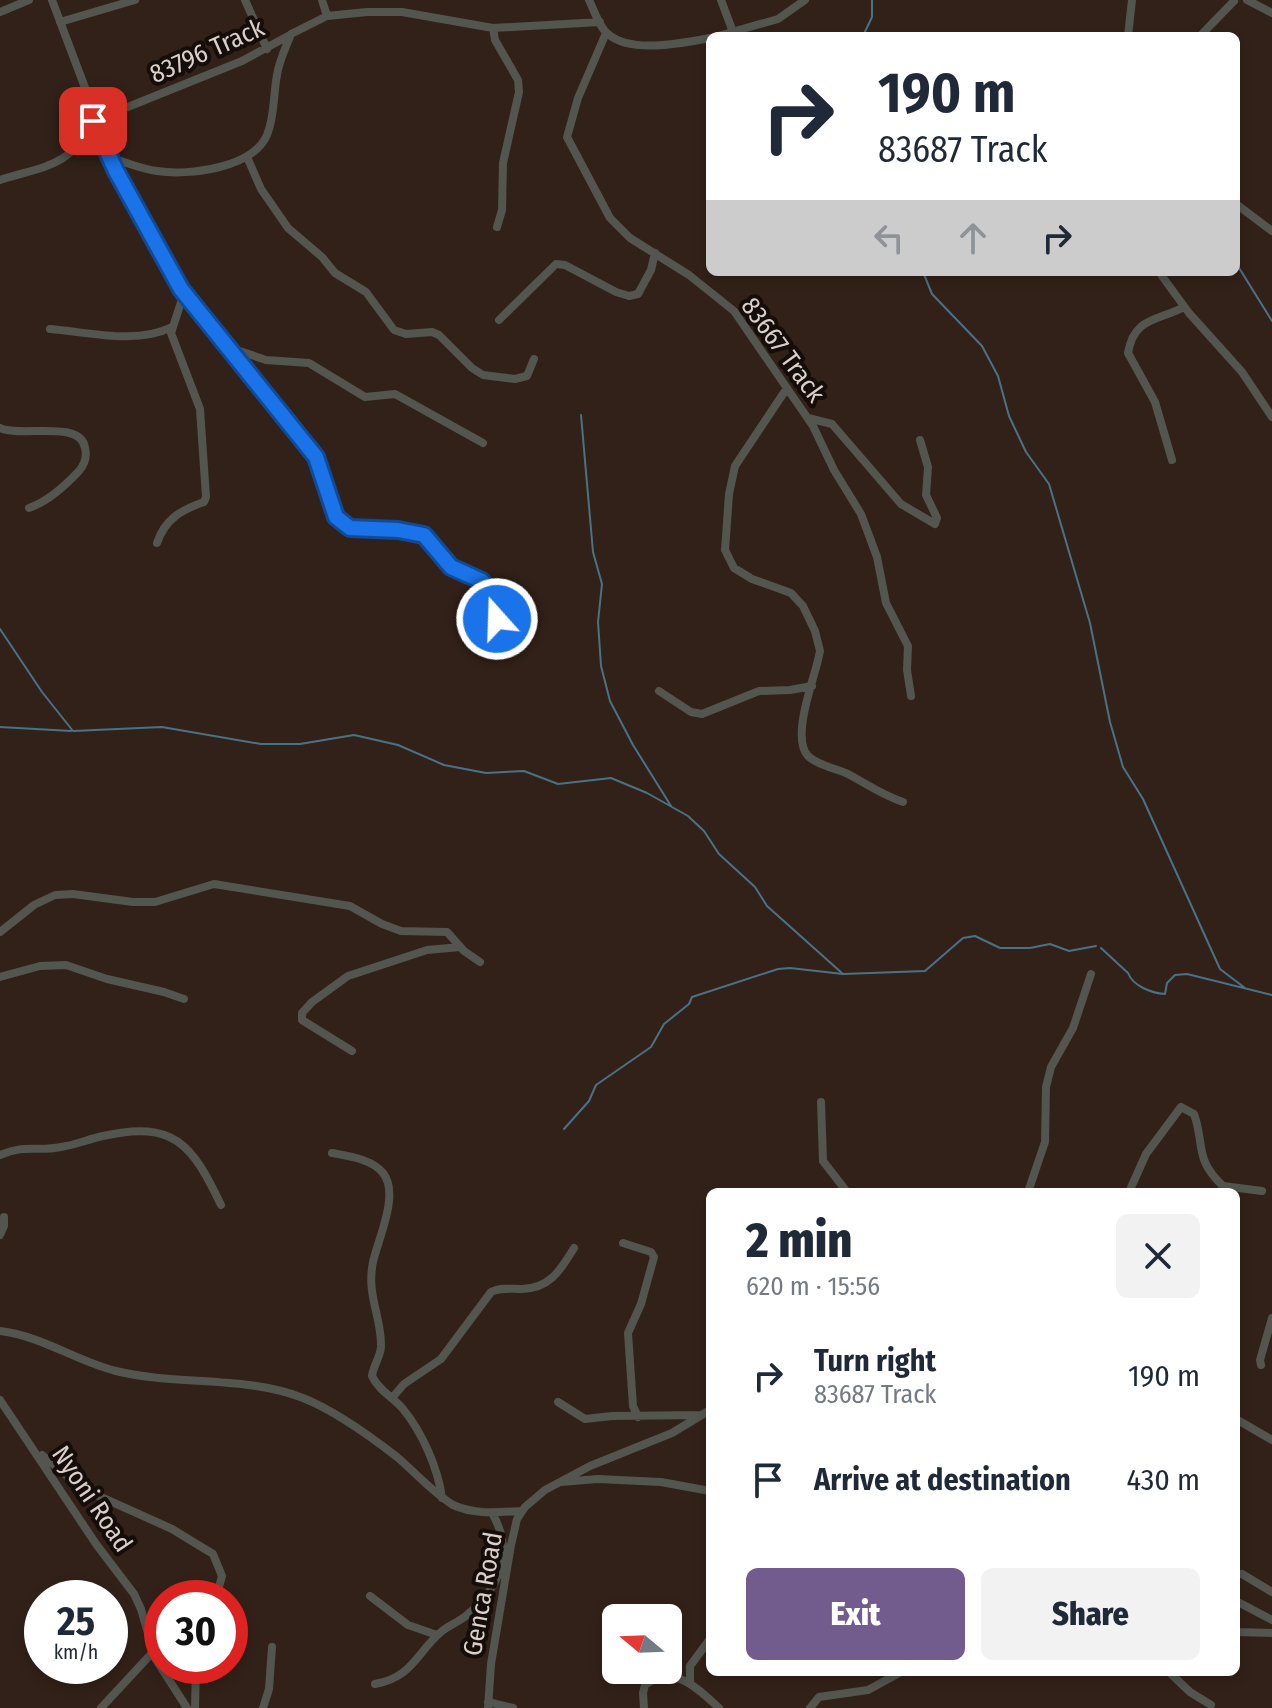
<!DOCTYPE html>
<html lang="en">
<head>
<meta charset="utf-8">
<style>
  :root { --surface:#fff; --page:#f2f2f3; --text:#1f2937; --muted:#747a83; --accent:#725c8e }
  body { margin:0; font-family:"Fira Sans Condensed",sans-serif; background:var(--page); color:var(--text); height:100vh; display:flex; flex-direction:column; font-size:30px; white-space:nowrap }
  * { box-sizing:border-box; margin:0 }
  p { font-size:26px; color:var(--muted) }
  .icon { flex:none; width:44px; height:44px; fill:none; stroke:currentColor; stroke-width:2; stroke-linecap:round; stroke-linejoin:round }
  .map { position:relative; flex:1; overflow:hidden }
  .panel { position:absolute; left:706px; top:1188px; width:534px; height:488px; display:flex; flex-direction:column; background:var(--surface); border-radius:12px; box-shadow:0 4px 12px #0003 }
  .panel>* { flex:none }
  .top-card { position:absolute; left:706px; top:32px; width:534px; height:244px; border-radius:12px; box-shadow:0 4px 12px #0003; background:#fff; color:var(--text); overflow:hidden }
  .needle { width:52px; rotate:289deg }
  .buttons { position:absolute; left:602px; top:1604px; display:grid; gap:16px }
  .buttons a { display:grid; place-items:center; width:80px; height:80px; border-radius:12px; background:var(--surface); box-shadow:0 4px 12px #0003; font-size:40px }
  .speed { position:absolute; left:24px; top:1580px; display:flex; gap:16px; font-size:40px; font-weight:700; text-align:center }
  .speed>* { display:grid; place-content:center; width:104px; height:104px; border-radius:50%; background:var(--surface); box-shadow:0 4px 12px #0003; line-height:1 }
  .speed small { font-size:20px; font-weight:400 }
  .speed .limit { border:12px solid #d22; background:#fff; color:#111 }
  .pin { position:absolute; display:grid; place-items:center; width:68px; height:68px; color:#fff; margin:-34px; border-radius:16px; box-shadow:0 4px 12px #0006 }
  .me { position:absolute; width:88px; margin:-44px; rotate:340deg; stroke-linejoin:round; filter:drop-shadow(0 0 6px #0008) }
  .turn { display:flex; align-items:center; gap:28px; height:168px; padding:0 40px; font-size:36px }
  .turn .icon { width:104px; height:104px; stroke-width:2.5 }
  .turn b { display:block; font-size:56px; line-height:68px }
  .lanes { display:flex; align-items:center; height:76px; padding:0 40px; background:#0003; justify-content:center; gap:40px; direction:ltr }
  .lanes .off { opacity:.35 }
  .round { display:grid; place-items:center; flex:none; width:84px; height:84px; border-radius:12px; background:var(--page) }
  .head { display:flex; align-items:center; justify-content:space-between; height:136px; padding:0 40px }
  h1 { font-size:48px; font-weight:800; line-height:60px }
  .cta { display:flex; gap:16px; margin-top:auto; padding:16px 40px }
  .cta a { flex:1; height:92px; border-radius:12px; background:var(--accent); color:#fff; font-size:32px; font-weight:800; line-height:92px; text-align:center }
  .cta a+a { background:var(--page); color:var(--text) }
  ul { padding:0; list-style:none }
  li { display:flex; align-items:center; gap:24px; height:104px; padding:0 40px }
  li div { flex:1 }
  li b { display:block; font-size:30px }
  li em { font-style:normal }
  .map>svg:first-child { display:block }
  .lines { fill:none; stroke-linecap:round; stroke-linejoin:round }
  .stream { stroke:#497285; stroke-width:2 }
  .minor { stroke:#52564e; stroke-width:8 }
  .route-casing { stroke:#114b97; stroke-width:20 }
  .route { stroke:#1a73e8; stroke-width:14 }
  .labels { text-anchor:middle; dominant-baseline:central; stroke-width:8; stroke-linejoin:round; paint-order:stroke }
  .street-label { font-size:26px; fill:#dbd0c9; stroke:#140d09 }
</style>
</head>
<body>
<div class="map">
<svg width="1272" height="1708" viewBox="0 0 1272 1708">
  <rect width="100%" height="100%" fill="#322118"/>
  <g class="lines">
    <path class="stream" d="M 863,36 L 872,17 L 872,0
      M 1236,263 L 1272,321
      M 923,272 L 932,294 L 982,346 L 998,376 L 1009,416 L 1026,452 L 1049,484 L 1090,623 L 1110,722 L 1123,767 L 1143,799 L 1220,969 L 1245,988
      M 581,415 L 593,552 L 602,584 L 598,622 L 601,666 L 610,701 L 633,745 L 671,806
      M 0,629 L 42,692 L 73,731 L 162,727 L 261,744 L 300,744 L 354,735 L 398,745 L 444,765 L 486,773 L 524,771 L 558,784 L 611,778 L 647,793 L 688,816 L 704,831 L 719,854 L 755,887 L 767,906 L 843,974
      M 0,727 L 71,731
      M 1101,948 L 1128,973 C 1133,986 1151,993 1165,994 L 1167,983 L 1175,975 L 1187,974 L 1272,995
      M 564,1129 L 589,1101 L 596,1085 L 651,1047 L 664,1024 L 689,1004 L 692,997 L 778,969 L 790,968 L 843,974 L 925,971 L 963,938 L 975,936 L 1000,948 L 1030,948 L 1050,944 L 1069,951 L 1096,946"/>
    <path class="minor" d="M 52,0 L 87,93 L 93,121 L 110,158 L 175,281 L 212,331 L 309,446 L 320,465 L 333,511 L 344,525 L 356,530 L 398,530 L 424,535 L 450,566 L 482,581 L 490,592 L 498,613 L 489,633 L 472,640
      M 245,0 L 267,49
      M 322,0 L 327,16
      M 589,0 C 594,10 599,27 608,34 C 631,54 683,43 710,38
      M 721,0 L 733,32
      M 1247,0 L 1272,13
      M 0,12 L 29,0
      M 60,22 L 135,0
      M 493,28 L 495,40 L 518,80 L 519,92 L 503,163 L 502,210 L 497,227
      M 606,33 L 578,98 L 567,137 L 610,218 L 630,238 L 689,275 L 734,311 L 813,426 L 834,470 L 861,514 L 877,557 L 886,603 L 908,646 L 907,670 L 911,696
      M 718,36 L 778,19 L 805,0
      M 1128,36 L 1132,0
      M 1200,36 L 1234,1
      M 93,121 L 242,61 L 290,35
      M 247,157 L 261,189 L 288,228 L 322,257 L 335,273 L 366,292 L 394,330 L 406,334 L 432,332 L 439,335 L 472,368 L 483,375 L 515,379 L 527,376 L 534,359
      M 110,158 C 126,162 141,169 157,171 C 189,176 253,168 267,135 C 275,116 273,95 277,75 C 279,61 286,47 291,34 L 327,16 L 367,12 L 402,12 L 493,28 L 600,22
      M 0,180 C 47,165 69,168 93,121
      M 1236,204 L 1272,231
      M 1159,272 L 1189,313 L 1242,372 L 1272,417
      M 499,320 L 556,264 L 565,265 L 616,292 L 629,296 L 638,294 L 651,270 L 655,253
      M 50,329 C 88,332 136,345 172,327
      M 225,346 L 266,360 L 309,363 L 365,397 L 395,394 L 483,443
      M 787,388 L 735,466 L 729,494 L 725,550 L 734,568 L 752,579 L 791,593 L 803,606 L 815,631 L 820,651 L 818,660 C 813,682 791,738 808,756 C 819,766 835,768 848,774 C 867,784 882,795 903,802
      M 808,418 L 832,424 L 901,504 L 935,524 L 937,518 L 926,495 L 928,467 L 920,440
      M 0,428 C 20,438 81,419 85,448 C 87,456 85,464 79,471 C 65,486 49,501 29,508
      M 1172,460 L 1155,402 L 1128,353 C 1134,317 1158,321 1184,307
      M 157,543 C 165,519 181,510 204,502 L 206,497 L 200,409 L 171,333 L 184,293
      M 659,691 L 691,712 L 702,714 L 759,691 L 790,690 L 812,686
      M 0,932 L 34,905 L 55,895 L 73,894 L 133,902 L 155,902 L 214,884 L 350,906 L 382,924 L 401,931 L 447,932 L 464,951 L 480,962
      M 0,977 L 40,966 L 66,965 L 107,979 L 164,992 L 184,999
      M 352,1051 L 302,1020 L 302,1013 L 312,1002 L 348,976 L 427,950 L 460,947
      M 821,1102 L 823,1161 L 847,1192
      M 332,1153 C 348,1156 372,1159 383,1173 C 400,1194 378,1239 373,1262 C 366,1296 382,1317 381,1347 C 380,1358 373,1366 372,1376 C 379,1391 393,1397 403,1409 C 422,1432 438,1468 442,1498
      M 0,1155 C 25,1144 37,1152 61,1147 C 75,1145 89,1139 103,1136 C 174,1120 192,1144 221,1205
      M 1223,1186 L 1262,1191
      M 1028,1192 L 1045,1142 L 1046,1087 L 1051,1067 L 1073,1028 L 1091,974
      M 1129,1192 L 1146,1154 L 1181,1107 L 1194,1114 C 1205,1145 1194,1159 1223,1186 L 1221,1192
      M 0,1235 L 4,1226 L 4,1217
      M 623,1243 L 651,1252 L 654,1257 L 641,1304 L 628,1333 L 633,1406 L 638,1417
      M 0,1331 C 42,1336 76,1361 116,1371 C 177,1386 244,1375 303,1398 C 336,1411 370,1436 397,1457 C 416,1473 432,1492 453,1505 C 475,1515 498,1512 522,1511
      M 1261,1365 L 1260,1360 L 1272,1318
      M 392,1398 L 404,1384 L 441,1359 L 491,1292 C 501,1287 511,1289 522,1289 C 551,1288 561,1269 574,1248
      M 0,1400 L 96,1544 L 134,1594 L 141,1609 L 155,1658 L 187,1708
      M 558,1402 L 585,1419 L 612,1416 L 702,1415
      M 1236,1419 L 1272,1440
      M 42,1455 L 81,1488 L 172,1529 L 213,1554 L 222,1576 L 216,1598
      M 561,1482 L 598,1479 L 661,1482 L 710,1491
      M 1242,1574 L 1272,1592
      M 370,1596 L 408,1625 L 437,1635
      M 1236,1601 L 1272,1620
      M 1236,1632 L 1272,1633
      M 1169,1672 L 1190,1692 L 1211,1705
      M 690,1683 L 690,1666 L 710,1639
      M 375,1684 C 413,1677 417,1652 441,1632 C 449,1625 459,1622 467,1615 C 500,1587 515,1552 492,1513
      M 488,1702 L 513,1708
      M 101,1708 L 153,1652
      M 195,1708 L 196,1666
      M 263,1708 L 269,1689 L 272,1647
      M 488,1708 L 491,1664 L 511,1545 L 517,1519 L 525,1507 L 545,1490 L 590,1466 L 672,1433 L 710,1410
      M 644,1708 L 643,1693 L 645,1685 C 674,1663 698,1689 719,1708
      M 810,1708 L 819,1697 L 868,1690 L 901,1672"/>
  </g>
  <g class="lines">
    <g class="route-casing">
      <path id="route" d="M 93,121 L 116,171 L 181,289 L 316,457 L 336,517 L 350,528 L 398,530 L 424,535 L 451,567 L 482,581 L 494,602 L 497,619"/>
    </g>
    <use href="#route" class="route"/>
  </g>
  <g class="labels">
    <g class="street-label">
      <text transform="translate(207 51) rotate(-24)">83796 Track</text>
      <text transform="translate(783 350) rotate(54)">83667 Track</text>
      <text transform="translate(92 1499) rotate(56)">Nyoni Road</text>
      <text transform="translate(483 1594) rotate(-80)">Genca Road</text>
    </g>
  </g>
</svg>
<div class="buttons">
<a><svg class="needle" viewBox="-14 -14 28 28"><path d="M0-13l5 13h-10z" fill="#e53935"/><path d="M0 13l5-13h-10z" fill="#747a83"/></svg></a>
</div>
<div class="speed"><div>25<small>km/h</small></div><div class="limit">30</div></div>
<div class="pin" style="left:93px;top:121px;background:#d93025"><svg class="icon" aria-label="arrive" viewBox="0 0 24 24"><path d="M6 21V4h12l-3 4 3 4H6"/></svg></div>
<svg class="me" style="left:497px;top:619px" viewBox="-20 -20 40 40"><circle r="17" fill="#1a73e8" stroke="#fff" stroke-width="3"/><path d="M0-11L8 9 0 5-8 9z" fill="#fff"/></svg>
<div class="top-card">
<div class="turn"><svg class="icon" aria-label="right" viewBox="0 0 24 24"><path d="M7 20v-9h11M14 6l5 5-5 5"/></svg><div><b>190 m</b>83687 Track</div></div>
<div class="lanes"><svg class="icon off" aria-label="left" viewBox="0 0 24 24"><path d="M17 20v-9H6M10 6l-5 5 5 5"/></svg><svg class="icon off" aria-label="ahead" viewBox="0 0 24 24"><path d="M12 20V5M6 11l6-6 6 6"/></svg><svg class="icon" aria-label="right" viewBox="0 0 24 24"><path d="M7 20v-9h11M14 6l5 5-5 5"/></svg></div>
</div>
<section class="panel">
<div class="head"><div><h1>2 min</h1><p>620 m · 15:56</p></div><a class="round"><svg class="icon" aria-label="close" viewBox="0 0 24 24"><path d="M6 6l12 12M18 6L6 18"/></svg></a></div>
<ul>
<li><svg class="icon" aria-label="right" viewBox="0 0 24 24"><path d="M7 20v-9h11M14 6l5 5-5 5"/></svg><div><b>Turn right</b><p>83687 Track</p></div><em>190 m</em></li>
<li><svg class="icon" aria-label="arrive" viewBox="0 0 24 24"><path d="M6 21V4h12l-3 4 3 4H6"/></svg><div><b>Arrive at destination</b></div><em>430 m</em></li>
</ul>
<div class="cta"><a>Exit</a><a>Share</a></div>
</section>
</div>
</body>
</html>
